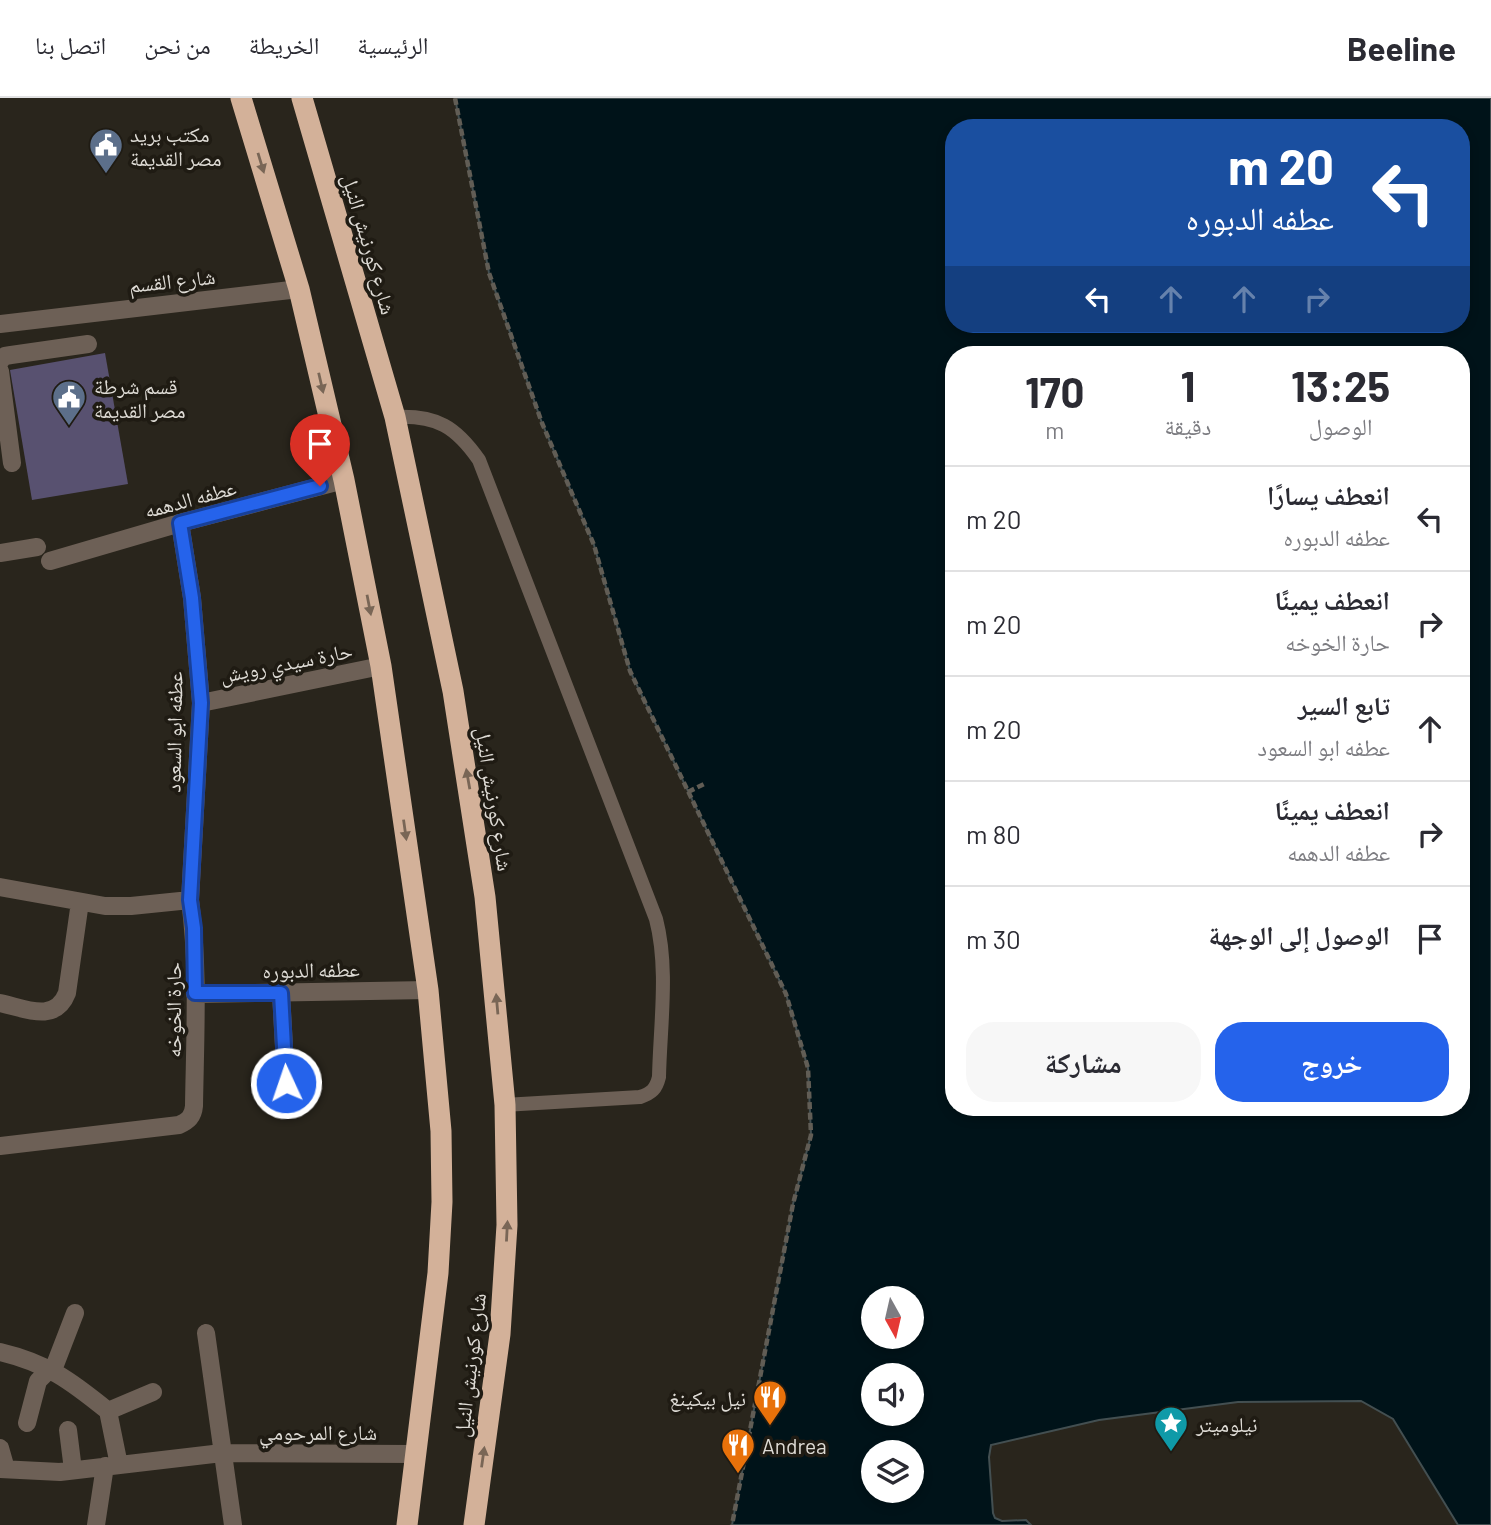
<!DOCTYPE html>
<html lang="ar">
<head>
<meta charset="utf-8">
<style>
  :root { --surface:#fff; --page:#f7f7f7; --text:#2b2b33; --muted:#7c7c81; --line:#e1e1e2; --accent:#2563eb }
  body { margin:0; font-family:Barlow,"Noto Naskh Arabic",sans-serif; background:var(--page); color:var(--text); direction:rtl; height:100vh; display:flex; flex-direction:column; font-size:26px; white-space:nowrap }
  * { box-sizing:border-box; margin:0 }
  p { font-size:23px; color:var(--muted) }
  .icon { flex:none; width:38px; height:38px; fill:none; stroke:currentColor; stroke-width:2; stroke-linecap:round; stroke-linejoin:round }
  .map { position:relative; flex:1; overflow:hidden; direction:ltr }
  .sheet { position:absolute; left:945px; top:248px; width:525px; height:770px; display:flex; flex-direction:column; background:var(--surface); border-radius:28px; box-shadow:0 4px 10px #0003; direction:rtl }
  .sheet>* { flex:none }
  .top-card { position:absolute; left:945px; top:21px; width:525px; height:214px; border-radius:28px; box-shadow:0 4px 10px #0003; direction:rtl; background:#1a4fa0; color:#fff; overflow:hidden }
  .needle { width:46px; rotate:172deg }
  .tools { position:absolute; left:861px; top:1188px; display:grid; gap:14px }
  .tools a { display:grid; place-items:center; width:63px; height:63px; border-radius:50%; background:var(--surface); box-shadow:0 4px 10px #0003; font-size:35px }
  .pin { position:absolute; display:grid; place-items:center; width:60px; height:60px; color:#fff; margin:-72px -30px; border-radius:50% 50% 50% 0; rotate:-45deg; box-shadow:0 0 7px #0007 }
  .pin .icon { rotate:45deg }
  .me { position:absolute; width:77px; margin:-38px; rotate:357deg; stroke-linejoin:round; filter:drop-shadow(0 0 5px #0008) }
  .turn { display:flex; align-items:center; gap:24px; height:147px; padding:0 21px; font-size:32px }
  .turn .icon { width:91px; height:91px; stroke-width:2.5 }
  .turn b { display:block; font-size:49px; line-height:60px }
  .lanes { display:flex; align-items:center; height:66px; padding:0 21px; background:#0003; justify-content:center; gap:35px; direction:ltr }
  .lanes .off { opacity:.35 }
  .eta { display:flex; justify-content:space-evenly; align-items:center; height:119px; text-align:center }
  .eta b { font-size:42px; font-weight:700; line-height:49px }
  .primary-button { display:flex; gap:14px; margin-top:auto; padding:14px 21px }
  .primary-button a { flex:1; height:80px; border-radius:28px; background:var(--accent); color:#fff; font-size:28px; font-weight:700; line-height:80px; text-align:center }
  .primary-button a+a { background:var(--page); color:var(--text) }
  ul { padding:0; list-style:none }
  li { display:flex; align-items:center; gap:21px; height:105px; padding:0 21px; border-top:2px solid var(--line) }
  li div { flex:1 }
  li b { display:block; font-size:26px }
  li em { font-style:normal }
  header { display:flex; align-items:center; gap:42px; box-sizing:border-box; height:98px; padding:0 35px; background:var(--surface); border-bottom:2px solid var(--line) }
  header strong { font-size:33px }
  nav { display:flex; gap:38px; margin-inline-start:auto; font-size:24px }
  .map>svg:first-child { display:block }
  .water { fill:#001319; stroke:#434f51; stroke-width:2; fill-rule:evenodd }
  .building { fill:#585170 }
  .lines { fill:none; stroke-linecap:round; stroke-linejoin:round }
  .path { stroke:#615d55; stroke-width:4.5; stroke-dasharray:7 3.5; stroke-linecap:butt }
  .lane { stroke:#6d6056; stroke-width:14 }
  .street { stroke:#6d6056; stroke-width:18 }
  .highway { stroke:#d3b199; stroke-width:21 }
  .oneway { fill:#796656 }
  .route-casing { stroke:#184099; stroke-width:18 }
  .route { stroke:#2563eb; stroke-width:12 }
  .labels { text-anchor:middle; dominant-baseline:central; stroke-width:7; stroke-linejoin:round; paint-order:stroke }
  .poi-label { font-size:21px; fill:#dedbd5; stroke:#1f1b13; text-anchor:start }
  .street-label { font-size:21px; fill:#dedbd5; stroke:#1f1b13 }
</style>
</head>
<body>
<header>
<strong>Beeline</strong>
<nav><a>الرئيسية</a><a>الخريطة</a><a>من نحن</a><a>اتصل بنا</a></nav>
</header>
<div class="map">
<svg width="1491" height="1427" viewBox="0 0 1491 1427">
  <rect width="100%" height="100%" fill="#29251c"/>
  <path class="water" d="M 455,0 L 1491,0 L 1491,1427 L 1458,1427 L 1393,1321 L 1361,1303 L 1238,1304 L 1099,1322 L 991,1347 L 989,1359 L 993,1415 L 995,1420 L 1002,1423 L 1026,1422 L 1031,1427 L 732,1427 L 793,1106 L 811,1037 L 808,970 L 786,896 L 630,573 L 594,447 L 542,325 L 489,175 ZM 954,30 L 1461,30 L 1461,226 L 954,226 ZM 954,257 L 1461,257 L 1461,1010 L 954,1010 ZM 873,1200 L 912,1200 L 912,1239 L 873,1239 ZM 873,1278 L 912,1278 L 912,1316 L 873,1316 ZM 873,1354 L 912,1354 L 912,1393 L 873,1393 Z"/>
  <path class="building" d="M 105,255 L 128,386 L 32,402 L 10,272 Z"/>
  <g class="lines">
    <path class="path" d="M 455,0 L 489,175 L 542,325 L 594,447 L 630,573 L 786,896 L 808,970 L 811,1037 L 793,1106 L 732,1427
      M 688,694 L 706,685"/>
    <path class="lane" d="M 395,319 C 437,317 456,329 479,362 L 656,821 C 669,871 660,928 659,979 C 656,991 652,995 640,999 L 505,1007"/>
    <path class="street" d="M 0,226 L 299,191
      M 0,263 L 5,258 L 11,257 L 88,246
      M 0,273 L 12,365
      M 180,425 L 192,500 L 201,605 L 190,802
      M 0,455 L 37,449
      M 50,463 L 180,425 L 344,382
      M 201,605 L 381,568
      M 0,789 L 105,808 L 131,808 L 190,802 C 199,870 195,940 194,1008 C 193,1019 188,1023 179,1027 L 0,1048
      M 281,895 L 286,985
      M 195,896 L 428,892
      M 0,905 C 24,910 55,926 67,895 L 80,804
      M 206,1235 L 233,1427
      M 0,1254 C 47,1265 71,1283 108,1313 L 119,1367
      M 53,1272 L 75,1215
      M 108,1313 L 153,1294
      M 27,1325 L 38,1283 L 50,1271
      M 68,1332 L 73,1372
      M 0,1350 L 6,1371
      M 0,1371 L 60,1374 L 222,1355 L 414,1356
      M 96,1427 L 105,1368"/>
    <path class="highway" d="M 241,0 L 299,191 L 344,382 L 381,568 L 428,892 L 441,1033 L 442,1104 L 438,1175 L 407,1427
      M 302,0 L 395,319 L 453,593 L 485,799 L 505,1007 L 507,1127 L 500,1236 L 474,1427"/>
  </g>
  <defs><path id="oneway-solid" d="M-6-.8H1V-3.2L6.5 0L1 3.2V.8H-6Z" transform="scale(1.75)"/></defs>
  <g class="oneway">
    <use href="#oneway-solid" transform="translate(261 65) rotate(73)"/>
    <use href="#oneway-solid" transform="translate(321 285) rotate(77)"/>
    <use href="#oneway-solid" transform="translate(369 507) rotate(79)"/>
    <use href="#oneway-solid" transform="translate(468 681) rotate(-100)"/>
    <use href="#oneway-solid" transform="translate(405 732) rotate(82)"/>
    <use href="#oneway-solid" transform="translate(497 906) rotate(-95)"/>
    <use href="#oneway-solid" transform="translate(507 1133) rotate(-87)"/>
    <use href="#oneway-solid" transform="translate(483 1359) rotate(-82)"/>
  </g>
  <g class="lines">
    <g class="route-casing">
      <path id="route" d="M 286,985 L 281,895 L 195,895 L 194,830 L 190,802 L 201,605 L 192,500 L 180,425 L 320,388"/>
    </g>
    <use href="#route" class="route"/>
  </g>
  <defs>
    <g id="civic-pin" transform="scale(1.75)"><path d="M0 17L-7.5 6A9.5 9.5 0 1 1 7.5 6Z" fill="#5c6f8a" stroke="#1f1b13"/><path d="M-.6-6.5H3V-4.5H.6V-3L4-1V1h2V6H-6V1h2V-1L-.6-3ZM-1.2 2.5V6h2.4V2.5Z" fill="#fff"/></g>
    <g id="restaurant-pin" transform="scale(1.75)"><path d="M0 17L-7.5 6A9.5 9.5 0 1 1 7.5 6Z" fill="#e8710a" stroke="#1f1b13"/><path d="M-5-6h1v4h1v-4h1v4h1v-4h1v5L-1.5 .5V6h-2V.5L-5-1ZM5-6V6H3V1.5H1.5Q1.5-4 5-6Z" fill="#fff"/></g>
    <g id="sight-pin" transform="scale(1.75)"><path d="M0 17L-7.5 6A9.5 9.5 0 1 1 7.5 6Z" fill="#0f9aa8" stroke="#1f1b13"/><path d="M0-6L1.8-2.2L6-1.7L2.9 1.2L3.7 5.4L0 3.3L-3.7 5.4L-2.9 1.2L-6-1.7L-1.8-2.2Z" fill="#fff"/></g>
  </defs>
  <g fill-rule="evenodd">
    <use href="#civic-pin" x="106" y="47"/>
    <use href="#civic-pin" x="69" y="299"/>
    <use href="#restaurant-pin" x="770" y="1299"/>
    <use href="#sight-pin" x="1171" y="1325"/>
    <use href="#restaurant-pin" x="738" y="1347"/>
  </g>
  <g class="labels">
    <g class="poi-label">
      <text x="130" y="35">مكتب بريد<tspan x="130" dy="24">مصر القديمة</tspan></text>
      <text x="94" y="287">قسم شرطة<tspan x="94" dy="24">مصر القديمة</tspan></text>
      <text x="746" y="1299" text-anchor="end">نيل بيكينغ</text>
      <text x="1196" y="1325">نيلوميتر</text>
      <text x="762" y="1347">Andrea</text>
    </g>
    <g class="street-label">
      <text transform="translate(370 146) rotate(74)">شارع كورنيش النيل</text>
      <text transform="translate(172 182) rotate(-6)">شارع القسم</text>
      <text transform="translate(190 400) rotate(-15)">عطفه الدهمه</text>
      <text transform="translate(286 564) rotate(-11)">حارة سيدي رويش</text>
      <text transform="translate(173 634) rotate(-89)">عطفه ابو السعود</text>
      <text transform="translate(495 701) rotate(81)">شارع كورنيش النيل</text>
      <text transform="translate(311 871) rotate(-1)">عطفه الدبوره</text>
      <text transform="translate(172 912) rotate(-90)">حارة الخوخه</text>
      <text transform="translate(469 1267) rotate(-83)">شارع كورنيش النيل</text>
      <text x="318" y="1333">شارع المرحومي</text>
    </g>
  </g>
</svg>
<div class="tools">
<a><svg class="needle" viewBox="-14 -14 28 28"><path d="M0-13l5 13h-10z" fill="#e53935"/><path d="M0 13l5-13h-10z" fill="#7c7c81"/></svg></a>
<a><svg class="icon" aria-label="sound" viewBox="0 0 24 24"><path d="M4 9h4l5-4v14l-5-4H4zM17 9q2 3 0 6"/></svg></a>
<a><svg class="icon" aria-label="layers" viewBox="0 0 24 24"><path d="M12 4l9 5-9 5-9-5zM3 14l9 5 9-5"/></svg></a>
</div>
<div class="pin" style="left:320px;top:388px;background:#d93025"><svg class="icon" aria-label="arrive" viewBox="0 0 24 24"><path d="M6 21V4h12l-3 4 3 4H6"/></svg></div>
<svg class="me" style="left:286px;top:985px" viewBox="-20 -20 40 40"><circle r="17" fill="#2563eb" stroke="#fff" stroke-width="3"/><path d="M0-11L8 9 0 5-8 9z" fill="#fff"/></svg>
<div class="top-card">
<div class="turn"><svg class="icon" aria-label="left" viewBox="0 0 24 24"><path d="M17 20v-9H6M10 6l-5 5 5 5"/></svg><div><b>20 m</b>عطفه الدبوره</div></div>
<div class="lanes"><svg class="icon" aria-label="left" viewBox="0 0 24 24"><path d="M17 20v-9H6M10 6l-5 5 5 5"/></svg><svg class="icon off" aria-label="ahead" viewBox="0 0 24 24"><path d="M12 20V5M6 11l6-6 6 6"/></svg><svg class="icon off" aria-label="ahead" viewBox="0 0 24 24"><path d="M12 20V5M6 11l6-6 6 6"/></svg><svg class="icon off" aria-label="right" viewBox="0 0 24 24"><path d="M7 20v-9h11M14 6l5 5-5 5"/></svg></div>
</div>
<section class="sheet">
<div class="eta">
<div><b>13:25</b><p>الوصول</p></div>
<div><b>1</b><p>دقيقة</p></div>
<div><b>170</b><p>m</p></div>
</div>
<ul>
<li><svg class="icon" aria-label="left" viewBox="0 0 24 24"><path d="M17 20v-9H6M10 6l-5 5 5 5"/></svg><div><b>انعطف يسارًا</b><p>عطفه الدبوره</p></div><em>20 m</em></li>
<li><svg class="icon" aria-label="right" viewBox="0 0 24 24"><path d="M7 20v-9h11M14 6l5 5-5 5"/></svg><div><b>انعطف يمينًا</b><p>حارة الخوخه</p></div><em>20 m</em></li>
<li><svg class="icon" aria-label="ahead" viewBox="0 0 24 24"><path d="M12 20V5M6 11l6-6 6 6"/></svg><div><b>تابع السير</b><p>عطفه ابو السعود</p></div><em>20 m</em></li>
<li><svg class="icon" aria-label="right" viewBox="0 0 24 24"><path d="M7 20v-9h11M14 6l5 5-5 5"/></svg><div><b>انعطف يمينًا</b><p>عطفه الدهمه</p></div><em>80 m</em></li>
<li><svg class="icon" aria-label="arrive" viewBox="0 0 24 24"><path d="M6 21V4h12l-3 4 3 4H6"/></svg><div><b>الوصول إلى الوجهة</b></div><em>30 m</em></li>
</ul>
<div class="primary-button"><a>خروج</a><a>مشاركة</a></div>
</section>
</div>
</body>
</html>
